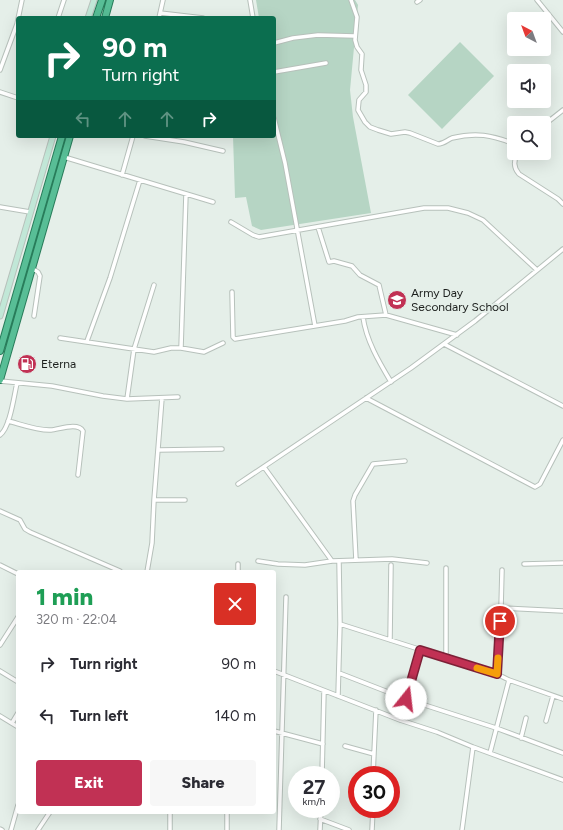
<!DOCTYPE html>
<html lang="en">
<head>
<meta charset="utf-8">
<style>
  :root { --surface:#fff; --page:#f7f7f7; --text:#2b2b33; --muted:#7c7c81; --accent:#c13154 }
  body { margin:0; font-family:Figtree,sans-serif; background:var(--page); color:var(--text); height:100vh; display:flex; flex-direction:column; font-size:15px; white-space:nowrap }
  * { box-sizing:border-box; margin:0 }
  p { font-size:13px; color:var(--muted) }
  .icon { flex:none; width:22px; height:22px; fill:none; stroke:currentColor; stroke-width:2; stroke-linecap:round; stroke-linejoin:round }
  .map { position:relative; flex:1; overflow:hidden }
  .drawer { position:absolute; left:16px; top:570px; width:260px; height:244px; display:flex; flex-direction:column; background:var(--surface); border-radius:4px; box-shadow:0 4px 16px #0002 }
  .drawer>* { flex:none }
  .hud { position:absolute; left:16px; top:16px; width:260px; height:122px; border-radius:4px; box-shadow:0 4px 16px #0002; background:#0b6e4f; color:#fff; overflow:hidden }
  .needle { width:26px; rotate:319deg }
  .fabs { position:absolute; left:507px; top:12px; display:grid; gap:8px }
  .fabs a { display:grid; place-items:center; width:44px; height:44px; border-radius:4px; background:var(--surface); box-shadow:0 4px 16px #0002; font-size:20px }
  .speed { position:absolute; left:288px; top:766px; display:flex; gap:8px; font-size:20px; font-weight:700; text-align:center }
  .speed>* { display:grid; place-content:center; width:52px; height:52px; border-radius:50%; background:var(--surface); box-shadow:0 4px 16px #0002; line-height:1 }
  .speed small { font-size:10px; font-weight:400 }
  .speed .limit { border:6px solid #d22; background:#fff; color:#111 }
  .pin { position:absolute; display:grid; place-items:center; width:34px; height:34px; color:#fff; margin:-17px; border:2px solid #fff; border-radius:50%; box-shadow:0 1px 4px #0007 }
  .me { position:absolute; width:44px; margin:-22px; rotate:16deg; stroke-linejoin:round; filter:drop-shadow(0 0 3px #0008) }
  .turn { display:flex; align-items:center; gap:14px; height:84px; padding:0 20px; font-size:18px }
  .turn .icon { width:52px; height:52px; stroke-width:2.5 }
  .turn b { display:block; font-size:28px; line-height:34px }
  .lanes { display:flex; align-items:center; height:38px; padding:0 20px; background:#0003; justify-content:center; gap:20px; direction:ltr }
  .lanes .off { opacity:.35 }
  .round { display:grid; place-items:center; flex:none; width:42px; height:42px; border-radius:4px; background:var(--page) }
  .headline { display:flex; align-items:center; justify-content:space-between; height:68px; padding:0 20px }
  h1 { font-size:24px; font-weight:800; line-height:30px; color:#1e9e55 }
  .cta { display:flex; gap:8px; margin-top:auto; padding:8px 20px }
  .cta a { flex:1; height:46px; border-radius:4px; background:var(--accent); color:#fff; font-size:16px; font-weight:800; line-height:46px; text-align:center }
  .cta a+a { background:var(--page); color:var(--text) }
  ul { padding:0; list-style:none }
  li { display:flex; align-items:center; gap:12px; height:52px; padding:0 20px }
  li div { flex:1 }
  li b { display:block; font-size:15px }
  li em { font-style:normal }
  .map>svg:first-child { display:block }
  .green { fill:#b6d5c4 }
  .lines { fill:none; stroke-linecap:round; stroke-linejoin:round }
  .minor-casing { stroke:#b7c1bb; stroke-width:5.5 }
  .secondary-casing { stroke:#b7c1bb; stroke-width:7 }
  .trunk-casing { stroke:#287c5a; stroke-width:8 }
  .minor { stroke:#fff; stroke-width:3.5 }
  .secondary { stroke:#c1e7d7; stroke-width:5 }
  .trunk { stroke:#58be96; stroke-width:6 }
  .route-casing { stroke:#7d2037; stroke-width:10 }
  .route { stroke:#c13154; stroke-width:7 }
  .slow { stroke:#f59e0b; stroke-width:7 }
  .labels { text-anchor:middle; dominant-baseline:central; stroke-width:4; stroke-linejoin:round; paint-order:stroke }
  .poi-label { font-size:12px; fill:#1c1f1d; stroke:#e5efe9; text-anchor:start }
</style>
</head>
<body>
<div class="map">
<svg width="563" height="830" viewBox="0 0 563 830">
  <rect width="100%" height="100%" fill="#e5efe9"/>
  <path class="green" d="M 256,0 L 355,0 L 358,5 L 350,90 L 353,117 L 371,213 L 261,230 L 252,226 L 246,197 L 235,198 L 233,136 L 274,136 L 274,18 L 259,18 Z
    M 460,42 L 494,76 L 442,129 L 408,95 Z"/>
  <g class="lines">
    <g class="minor-casing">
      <path id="minor" d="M 250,0 L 253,18
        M 351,0 L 357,17 L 355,40 L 357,47 L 362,54 L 361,70 L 366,85 L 366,92 L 359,100 L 358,110 L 365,122 L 370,127 L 378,130 L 391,134 L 405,132 L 410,133 L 438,144 C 444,144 447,140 452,138 C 476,132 492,135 514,144
        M 537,0 L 563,32
        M 417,2 L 420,0
        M 160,13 L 203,18
        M 58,18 L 64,0
        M 159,18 L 163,0
        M 274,43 L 293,38 L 318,35 L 355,36
        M 0,70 L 17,24 L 22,0
        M 274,72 L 326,63
        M 0,92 L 18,98
        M 274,118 L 285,163 L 315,326
        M 544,125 L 563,110
        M 145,136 L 184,142 L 223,151
        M 517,153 C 514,161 513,167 519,174 L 558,199 L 563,204
        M 64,157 L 213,202
        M 122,175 L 133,136
        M 0,207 L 30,212
        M 231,222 L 253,235 L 259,237 L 424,208 L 448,208 L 468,213 L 483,220 L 537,270
        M 318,227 L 329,262 L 334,261 L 352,266 L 360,275 L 379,285 L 386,315
        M 33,269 L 38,272 L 40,276 L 34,316
        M 232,292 L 233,337 L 235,339 L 345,321 L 358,317 L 386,315 L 457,335
        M 363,317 C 366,340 379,362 391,382
        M 60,338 L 154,352 L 171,348 L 181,348 L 204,352 L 223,343
        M 87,341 L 110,278 L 140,180
        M 444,344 L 563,406
        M 181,348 L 186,194
        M 0,381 L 52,386 L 103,396 L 127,399 L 178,397
        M 366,398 L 535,487 L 540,484 L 563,440
        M 127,399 L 134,349 L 154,285
        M 8,421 C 20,424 39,431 51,430 C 60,429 78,422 83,431 L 78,475
        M 0,435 C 10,428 14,396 17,383
        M 159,450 L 222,449
        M 264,467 L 332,561
        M 238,484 L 411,368 L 475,321 L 563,249
        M 154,500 L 185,500
        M 0,511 L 20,520 L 25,529 L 30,532 L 120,571
        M 356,560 L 353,501 L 355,495 L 373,464 L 405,461
        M 258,561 L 278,564 L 305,565 L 332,561 L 392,559 L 427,563
        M 339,561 L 340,624
        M 524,564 L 563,563
        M 0,565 L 18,574
        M 147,572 L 152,543 L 154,500 L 162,398
        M 238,572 L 238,564
        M 501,608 L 563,611
        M 390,640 L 391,565
        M 0,645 L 18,617
        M 446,659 L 446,568
        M 0,671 L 18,682
        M 274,671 L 400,720 L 437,732 L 473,747 L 563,780
        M 339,673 L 406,699 L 496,728 L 563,753
        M 497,674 L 501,608 L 502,570
        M 338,696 L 340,624 L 497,674 L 509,680 L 563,699
        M 0,716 L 18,727
        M 400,720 L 420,650
        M 546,721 L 553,696
        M 12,723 L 18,713
        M 274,731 L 323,744
        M 521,738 L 526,718
        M 345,746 L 374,754
        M 490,753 L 509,680
        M 322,775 L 324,691
        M 373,775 L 376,710
        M 320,819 L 349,830
        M 0,829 L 2,830
        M 11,830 L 18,805
        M 38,830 L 50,812
        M 170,830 L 170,812
        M 227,830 L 227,812
        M 279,830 L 286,597
        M 320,830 L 321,809
        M 372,830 L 373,809
        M 462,830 L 473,747"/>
    </g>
    <g class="secondary-casing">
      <path id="secondary" d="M 88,18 L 94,0
        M 0,316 L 53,136"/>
    </g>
    <g class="trunk-casing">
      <path id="trunk" d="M 96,18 L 102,0
        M 105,18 L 110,0
        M 0,351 L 62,136
        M 0,380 L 70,136"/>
    </g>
    <use href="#minor" class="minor"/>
    <use href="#secondary" class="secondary"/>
    <use href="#trunk" class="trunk"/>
  </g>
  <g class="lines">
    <g class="route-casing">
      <path id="route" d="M 406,699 L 420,650 L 497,674 L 500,621"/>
    </g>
    <use href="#route" class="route"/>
    <path class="slow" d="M 477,668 L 497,674 L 498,658"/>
  </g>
  <defs>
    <g id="university-disc" transform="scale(1)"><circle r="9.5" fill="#c13154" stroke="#e5efe9"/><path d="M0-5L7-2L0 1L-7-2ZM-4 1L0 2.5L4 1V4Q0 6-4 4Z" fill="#fff"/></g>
    <g id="fuel-disc" transform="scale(1)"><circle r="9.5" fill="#c13154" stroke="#e5efe9"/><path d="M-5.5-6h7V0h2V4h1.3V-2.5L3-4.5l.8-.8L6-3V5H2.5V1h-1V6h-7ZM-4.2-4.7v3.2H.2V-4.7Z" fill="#fff"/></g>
  </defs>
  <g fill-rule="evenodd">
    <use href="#university-disc" x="397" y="300"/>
    <use href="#fuel-disc" x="27" y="364"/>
  </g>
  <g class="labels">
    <g class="poi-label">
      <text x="411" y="293">Army Day<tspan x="411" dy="14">Secondary School</tspan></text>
      <text x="41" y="364">Eterna</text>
    </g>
  </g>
</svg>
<div class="fabs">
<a><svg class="needle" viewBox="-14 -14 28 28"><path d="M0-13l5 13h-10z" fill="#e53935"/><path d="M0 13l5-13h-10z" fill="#7c7c81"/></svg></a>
<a><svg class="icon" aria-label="sound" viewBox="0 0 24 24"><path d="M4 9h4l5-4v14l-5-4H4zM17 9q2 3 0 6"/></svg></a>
<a><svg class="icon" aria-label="search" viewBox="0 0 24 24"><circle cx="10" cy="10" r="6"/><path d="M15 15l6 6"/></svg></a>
</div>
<div class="speed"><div>27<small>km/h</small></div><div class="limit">30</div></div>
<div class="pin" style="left:500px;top:621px;background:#d93025"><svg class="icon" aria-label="arrive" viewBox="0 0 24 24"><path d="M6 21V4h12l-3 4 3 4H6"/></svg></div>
<svg class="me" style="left:406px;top:699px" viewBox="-20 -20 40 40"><circle r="19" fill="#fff"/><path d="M0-13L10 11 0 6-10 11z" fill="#c13154"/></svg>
<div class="hud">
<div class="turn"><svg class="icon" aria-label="right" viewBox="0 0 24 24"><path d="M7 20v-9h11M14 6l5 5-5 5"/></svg><div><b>90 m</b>Turn right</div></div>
<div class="lanes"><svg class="icon off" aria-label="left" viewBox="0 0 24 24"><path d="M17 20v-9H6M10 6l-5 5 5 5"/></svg><svg class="icon off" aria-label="ahead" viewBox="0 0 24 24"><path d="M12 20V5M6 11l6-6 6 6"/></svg><svg class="icon off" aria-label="ahead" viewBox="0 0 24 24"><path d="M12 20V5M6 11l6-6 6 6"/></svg><svg class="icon" aria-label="right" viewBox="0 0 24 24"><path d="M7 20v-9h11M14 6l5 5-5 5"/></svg></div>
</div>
<section class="drawer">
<div class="headline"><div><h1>1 min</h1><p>320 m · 22:04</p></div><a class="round" style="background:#d93025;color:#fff"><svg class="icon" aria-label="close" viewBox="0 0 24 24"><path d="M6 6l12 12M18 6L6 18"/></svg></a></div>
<ul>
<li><svg class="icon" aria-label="right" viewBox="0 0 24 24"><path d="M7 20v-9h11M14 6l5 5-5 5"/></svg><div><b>Turn right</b></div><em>90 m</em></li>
<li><svg class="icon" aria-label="left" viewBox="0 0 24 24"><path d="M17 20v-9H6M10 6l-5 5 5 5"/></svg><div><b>Turn left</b></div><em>140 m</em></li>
</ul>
<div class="cta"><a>Exit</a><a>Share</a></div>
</section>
</div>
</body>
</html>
